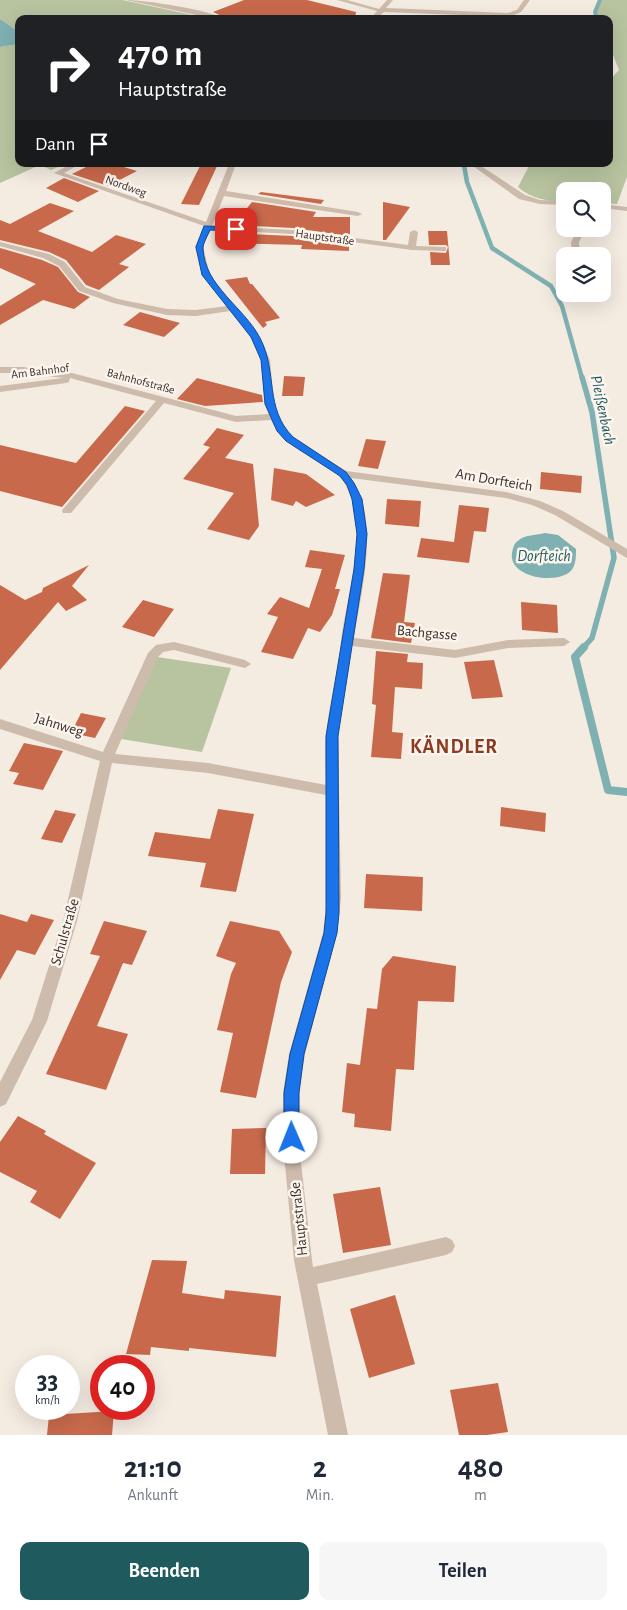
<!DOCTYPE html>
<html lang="de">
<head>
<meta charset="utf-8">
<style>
  :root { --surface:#fff; --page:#f6f6f7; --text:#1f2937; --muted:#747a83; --accent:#1f5a5e }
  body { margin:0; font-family:"Alegreya Sans",sans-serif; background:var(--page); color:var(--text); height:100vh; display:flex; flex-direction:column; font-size:19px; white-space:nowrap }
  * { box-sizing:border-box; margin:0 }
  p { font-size:16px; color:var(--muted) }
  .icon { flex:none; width:28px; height:28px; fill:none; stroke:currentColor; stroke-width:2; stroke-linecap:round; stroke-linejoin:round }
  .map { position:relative; height:1435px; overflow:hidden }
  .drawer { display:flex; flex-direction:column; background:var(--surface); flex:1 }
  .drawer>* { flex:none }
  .top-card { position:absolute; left:15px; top:15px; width:598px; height:152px; border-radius:10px; box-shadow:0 5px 20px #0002; background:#202124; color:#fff; overflow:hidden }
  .buttons { position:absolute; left:556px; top:182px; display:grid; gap:10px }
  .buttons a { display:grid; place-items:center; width:55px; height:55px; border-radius:10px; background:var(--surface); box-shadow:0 5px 20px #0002; font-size:25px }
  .speed { position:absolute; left:15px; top:1355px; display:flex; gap:10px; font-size:25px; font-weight:700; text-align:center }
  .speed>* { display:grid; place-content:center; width:65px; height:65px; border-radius:50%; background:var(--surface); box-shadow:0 5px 20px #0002; line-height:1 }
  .speed small { font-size:12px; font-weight:400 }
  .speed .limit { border:8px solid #d22; background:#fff; color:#111 }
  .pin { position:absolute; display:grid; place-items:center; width:42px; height:42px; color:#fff; margin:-21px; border-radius:10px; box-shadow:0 2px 8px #0006 }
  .me { position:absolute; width:55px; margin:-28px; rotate:359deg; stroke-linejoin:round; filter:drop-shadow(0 0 4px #0008) }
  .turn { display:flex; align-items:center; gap:18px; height:105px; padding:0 20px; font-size:22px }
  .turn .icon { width:65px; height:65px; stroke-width:2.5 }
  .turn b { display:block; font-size:35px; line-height:42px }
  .then { display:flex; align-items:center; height:48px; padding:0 20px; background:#0003; gap:10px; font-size:19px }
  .eta { display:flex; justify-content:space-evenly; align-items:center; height:85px; text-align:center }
  .eta b { font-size:30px; font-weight:700; line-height:35px }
  .action { display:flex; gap:10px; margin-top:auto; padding:10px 20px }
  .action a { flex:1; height:58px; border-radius:10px; background:var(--accent); color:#fff; font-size:20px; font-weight:700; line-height:58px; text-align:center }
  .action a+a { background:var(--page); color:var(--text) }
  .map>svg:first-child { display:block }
  .green { fill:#b8c4a0 }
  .water { fill:#7fb0b2 }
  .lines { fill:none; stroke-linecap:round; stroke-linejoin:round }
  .stream-far3 { stroke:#7fb0b2; stroke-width:4 }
  .stream-far2 { stroke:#7fb0b2; stroke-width:4.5 }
  .stream-far1 { stroke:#7fb0b2; stroke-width:5.5 }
  .stream { stroke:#7fb0b2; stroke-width:8 }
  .building { fill:#c8694b }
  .minor { fill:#cdbbac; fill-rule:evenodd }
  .route { fill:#1a73e8; stroke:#114b97 }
  .labels { text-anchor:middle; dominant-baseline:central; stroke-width:5; stroke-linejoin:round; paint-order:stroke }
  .far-street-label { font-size:12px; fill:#3b302b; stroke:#fbf5ee }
  .street-label { font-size:15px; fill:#3b302b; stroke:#fbf5ee }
  .water-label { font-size:16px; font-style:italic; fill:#1f5a5e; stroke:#fbf5ee }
  .district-label { font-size:20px; font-weight:bold; letter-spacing:1px; fill:#8c3b22; stroke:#fbf5ee }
</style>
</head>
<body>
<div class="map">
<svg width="627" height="1435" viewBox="0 0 627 1435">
  <rect width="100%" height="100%" fill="#f4ebe1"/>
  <path class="green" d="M 0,0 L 123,0 L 192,15 L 182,19 L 19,19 L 19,32 L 0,19 Z
    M 600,0 L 627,0 L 627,177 L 617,204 L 603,203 L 602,191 L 565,191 L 565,202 C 548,201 531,199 518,187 L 530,164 L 609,164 L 609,81 L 619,70 L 609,45 L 609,19 L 598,19 L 595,12 Z
    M 19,44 L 19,164 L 66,164 L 51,170 L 40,165 L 0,183 L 0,47 Z
    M 157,657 L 231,668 L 202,752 L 121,739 Z"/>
  <path class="water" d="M 0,19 L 19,32 L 19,44 L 0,47 Z
    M 545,533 L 558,535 L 576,549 C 576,556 576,562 573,568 C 563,586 508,579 512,553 C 513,548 514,543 519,540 C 525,535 537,535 545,533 Z"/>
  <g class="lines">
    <path class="stream-far3" d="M 597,19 L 595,12 L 600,0
      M 464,164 L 464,166"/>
    <path class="stream-far2" d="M 464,165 L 467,182 L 492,248 L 551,286 L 562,306 L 582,378"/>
    <path class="stream-far1" d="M 582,377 L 592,412 L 614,558 L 592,638 L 583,648"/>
    <path class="stream" d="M 584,647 L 575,657 L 608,790 L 627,792"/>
  </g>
  <path class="building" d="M 244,0 L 307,0 L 356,12 L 355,19 L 228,19 L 213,12 Z
    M 92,164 L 114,164 L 137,171 L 108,186 L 72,174 Z
    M 201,164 L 218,164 L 199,205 L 181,204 Z
    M 64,178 L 99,191 L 78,202 L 46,188 Z
    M 261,192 L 324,200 L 321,204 L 258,194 Z
    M 252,202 L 316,212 L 313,217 L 350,217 L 350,236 L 293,228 L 232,225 L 235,212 L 243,213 Z
    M 383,202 L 410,207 L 386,240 L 383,240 Z
    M 50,203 L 74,211 L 38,231 L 92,252 L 116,235 L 146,244 L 119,264 L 129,267 L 99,290 L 86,285 L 66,260 L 49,252 L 0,240 L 0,220 L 10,224 Z
    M 428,231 L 447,231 L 450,265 L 431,265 L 430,252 L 446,253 L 448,247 L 446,245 L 429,245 Z
    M 230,233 L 293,236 L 349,243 L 349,251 L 301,249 L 302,245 L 228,243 Z
    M 0,248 L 42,260 L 58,267 L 78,292 L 90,297 L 74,309 L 43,300 L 0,325 L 0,306 L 36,284 L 0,268 Z
    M 247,277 L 250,284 L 252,284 L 280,318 L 265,322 L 267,325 L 263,328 L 225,280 Z
    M 140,312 L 180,323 L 164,337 L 123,325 Z
    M 284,376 L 305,377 L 303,396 L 282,396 Z
    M 197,378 L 262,395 L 263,402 L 205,406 L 177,399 Z
    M 125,406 L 145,411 L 62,507 L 0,491 L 0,445 L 76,463 Z
    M 217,428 L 244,435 L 225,458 L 253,464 L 259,526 L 249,540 L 207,529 L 234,493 L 183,479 L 210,447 L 203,445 Z
    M 366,439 L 386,441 L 378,469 L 358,466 Z
    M 274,468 L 306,474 L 335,495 L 306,507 L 296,501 L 293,506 L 271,500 Z
    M 541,472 L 582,476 L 581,493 L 540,489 Z
    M 387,499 L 421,501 L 419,527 L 385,524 Z
    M 459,505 L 489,508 L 486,532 L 474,531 L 469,563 L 417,557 L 421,538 L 454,542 Z
    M 310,550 L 345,555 L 335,589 L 340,589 L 332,615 L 320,632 L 308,628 L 293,659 L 261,652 L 278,617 L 267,614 L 280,597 L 309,608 L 322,569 L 305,567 Z
    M 89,565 L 72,586 L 87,600 L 66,611 L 58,602 L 0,670 L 0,585 L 25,600 L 42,592 L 43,588 Z
    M 383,573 L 410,575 L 404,622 L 415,623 L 411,643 L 371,638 Z
    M 143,600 L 174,609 L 154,637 L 122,627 Z
    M 521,602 L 557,605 L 558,633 L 522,630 Z
    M 376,651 L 408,654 L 407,662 L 423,663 L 422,689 L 395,687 L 392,732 L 403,733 L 401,759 L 371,757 L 376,705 L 372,704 Z
    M 494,660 L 503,697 L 472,699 L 464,662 Z
    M 81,713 L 106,718 L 95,738 L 71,733 Z
    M 24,743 L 63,751 L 43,790 L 13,784 L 19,773 L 9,771 Z
    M 501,807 L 546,813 L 545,832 L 500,826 Z
    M 218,809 L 254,814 L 236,892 L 200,887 L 206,863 L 148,856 L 155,832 L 210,839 Z
    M 55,810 L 76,814 L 62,843 L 41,839 Z
    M 366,874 L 423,877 L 422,911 L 364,908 Z
    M 0,914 L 27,922 L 31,914 L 54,920 L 35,955 L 17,950 L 0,980 Z
    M 104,921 L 147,931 L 132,965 L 123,963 L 97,1026 L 128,1034 L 106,1090 L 46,1074 L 100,956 L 90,954 Z
    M 230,921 L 279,931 L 292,952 L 281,982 L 256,1098 L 220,1092 L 233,1033 L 217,1030 L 231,974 L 236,963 L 216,956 Z
    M 393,956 L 456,966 L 454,1002 L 418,1001 L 414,1070 L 396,1069 L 391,1131 L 354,1127 L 355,1114 L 342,1112 L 347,1063 L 360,1065 L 367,1008 L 377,1009 L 382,969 Z
    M 18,1116 L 46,1131 L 44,1134 L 96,1163 L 60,1219 L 30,1202 L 37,1191 L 0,1172 L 0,1142 Z
    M 266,1128 L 265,1174 L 230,1174 L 232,1129 Z
    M 380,1187 L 391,1245 L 343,1253 L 333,1194 Z
    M 152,1260 L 187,1261 L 182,1293 L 224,1299 L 225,1290 L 281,1296 L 276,1357 L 189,1348 L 189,1351 L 151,1347 L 150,1355 L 126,1354 Z
    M 395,1295 L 415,1364 L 369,1378 L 350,1309 Z
    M 498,1383 L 508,1432 L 487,1435 L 459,1435 L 450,1390 Z
    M 114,1411 L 112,1435 L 47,1435 L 49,1415 Z"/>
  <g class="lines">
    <path class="minor" d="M 126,0 C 147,0 208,10 226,19 L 215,19 Z
      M 337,0 L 347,0 L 379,9 L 387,0 L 393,0 L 386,8 L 508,13 L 517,10 L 524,0 L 530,0 L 521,12 L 509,17 L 384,12 L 376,19 L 370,19 L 377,11 Z
      M 71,164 L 80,164 L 64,173 L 206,222 L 229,164 L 236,164 L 226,191 L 358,212 L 362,214 L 358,216 L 224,196 L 212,226 L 293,230 L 408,245 L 410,232 L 414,230 L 418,232 L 416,246 L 446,247 L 446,251 L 443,251 L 412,250 L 293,234 L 210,230 L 203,247 L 210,275 L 259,336 L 270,360 L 274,404 L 285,430 L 292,437 L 346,471 L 506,492 L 540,501 L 563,511 L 627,549 L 627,558 L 555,515 L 532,505 L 506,498 L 351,478 C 381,519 361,592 354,638 L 455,650 L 508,640 L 564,638 L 570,642 L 564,646 L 508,648 L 455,658 L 352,646 L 338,736 L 341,898 L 337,933 L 305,1054 L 299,1093 L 300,1154 L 312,1260 L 313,1267 L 446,1237 L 452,1240 L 455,1246 L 452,1252 L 446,1255 L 317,1284 L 348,1435 L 328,1435 L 294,1260 L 284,1154 L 283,1093 L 289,1054 L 323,933 L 327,898 L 326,795 L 208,773 L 112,763 L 77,921 L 47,1021 L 6,1104 L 0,1107 L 0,1082 L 32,1020 L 63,921 L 100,761 L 0,729 L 0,719 L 103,752 L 148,653 L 156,645 L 174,642 L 245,660 L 251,664 L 245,668 L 174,650 L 163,652 L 157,658 L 115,754 L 208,763 L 326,785 C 326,769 324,752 326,735 C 329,704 338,673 341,642 C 346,595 370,532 346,486 C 332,458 287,456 271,420 L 236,422 L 164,403 L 71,513 L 63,513 L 62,511 L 63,509 L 156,401 L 70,378 L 69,382 L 66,383 L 0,392 L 0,386 L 63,378 L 23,373 L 0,373 L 0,367 L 23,367 L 72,373 L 236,416 L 269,414 C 261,397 265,379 261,361 C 256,341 242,326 230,311 L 196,316 L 167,315 L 113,303 L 79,291 L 59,266 L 43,258 L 0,246 L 0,242 L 49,254 L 65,262 L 85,287 L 118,299 L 167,309 L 196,310 L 227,306 L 202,275 L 195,247 L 204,226 L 54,173 Z
      M 470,164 L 478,164 L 525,195 L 540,200 L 565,201 L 565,205 L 540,204 L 519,199 Z
      M 602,204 L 627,207 L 627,211 L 602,208 Z
      M 578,229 L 586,229 L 579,242 L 580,256 L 572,256 L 571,242 Z"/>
  </g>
  <path class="route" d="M 204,226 L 236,227 L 240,229 L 236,231 L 210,230 C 208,235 203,243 203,248 C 204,286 244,307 260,338 C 278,372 264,408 293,437 L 346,472 L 354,483 L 362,499 L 367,534 L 364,569 L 338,736 L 339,913 L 337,933 L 304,1054 L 299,1093 L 299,1138 L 297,1144 L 292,1146 L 287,1144 L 284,1138 L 284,1093 L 290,1054 L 324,933 L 326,913 L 326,736 L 354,569 L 357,534 L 352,499 L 347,485 L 340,476 L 286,441 L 277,431 L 265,404 L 261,360 L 251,337 L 202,275 L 196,247 Z"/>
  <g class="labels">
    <g class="far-street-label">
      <text transform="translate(126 186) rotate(20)">Nordweg</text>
      <text transform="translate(325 237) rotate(8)">Hauptstraße</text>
      <text transform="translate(40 371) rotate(-7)">Am Bahnhof</text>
      <text transform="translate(141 381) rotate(15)">Bahnhofstraße</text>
    </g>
    <g class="street-label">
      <text transform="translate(494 480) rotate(10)">Am Dorfteich</text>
      <text transform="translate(427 633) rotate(5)">Bachgasse</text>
      <text transform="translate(59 725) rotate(17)">Jahnweg</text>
      <text transform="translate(65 932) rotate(-74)">Schulstraße</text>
      <text transform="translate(299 1219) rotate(-96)">Hauptstraße</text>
    </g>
    <g class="water-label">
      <text transform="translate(603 410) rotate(78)">Pleißenbach</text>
      <text x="544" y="556">Dorfteich</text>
    </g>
    <g class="district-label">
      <text x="454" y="747">KÄNDLER</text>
    </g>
  </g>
</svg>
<div class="buttons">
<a><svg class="icon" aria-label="search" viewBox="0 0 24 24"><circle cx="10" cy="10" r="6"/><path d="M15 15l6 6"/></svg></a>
<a><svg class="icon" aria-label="layers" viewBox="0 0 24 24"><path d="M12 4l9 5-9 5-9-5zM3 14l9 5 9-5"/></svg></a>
</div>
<div class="speed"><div>33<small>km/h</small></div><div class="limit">40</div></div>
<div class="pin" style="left:236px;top:229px;background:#d93025"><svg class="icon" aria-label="arrive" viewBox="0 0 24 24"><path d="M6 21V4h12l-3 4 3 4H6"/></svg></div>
<svg class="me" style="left:292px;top:1138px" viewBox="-20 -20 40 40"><circle r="19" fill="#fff"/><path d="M0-13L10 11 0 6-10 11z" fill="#1a73e8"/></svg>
<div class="top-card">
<div class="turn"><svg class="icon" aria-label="right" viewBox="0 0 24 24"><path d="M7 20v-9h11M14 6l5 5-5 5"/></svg><div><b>470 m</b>Hauptstraße</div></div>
<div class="then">Dann<svg class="icon" aria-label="arrive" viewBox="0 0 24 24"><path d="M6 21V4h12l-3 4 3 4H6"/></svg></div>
</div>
</div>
<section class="drawer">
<div class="eta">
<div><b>21:10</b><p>Ankunft</p></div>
<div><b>2</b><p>Min.</p></div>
<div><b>480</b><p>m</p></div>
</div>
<div class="action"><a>Beenden</a><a>Teilen</a></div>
</section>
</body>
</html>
